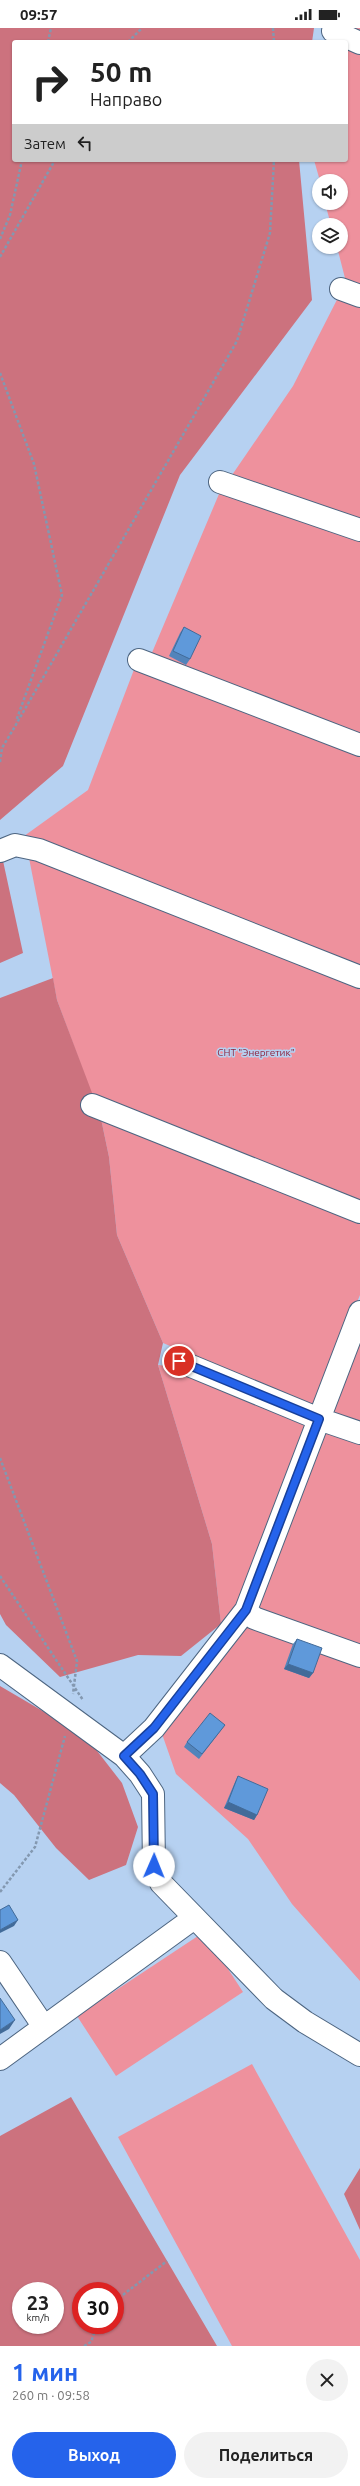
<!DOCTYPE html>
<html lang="ru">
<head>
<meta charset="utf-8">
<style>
  :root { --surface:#fff; --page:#f2f2f2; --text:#222; --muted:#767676; --accent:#2563eb }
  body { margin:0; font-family:Ubuntu,sans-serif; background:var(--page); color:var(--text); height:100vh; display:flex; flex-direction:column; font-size:15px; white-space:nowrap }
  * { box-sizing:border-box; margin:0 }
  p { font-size:13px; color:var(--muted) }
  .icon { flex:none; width:22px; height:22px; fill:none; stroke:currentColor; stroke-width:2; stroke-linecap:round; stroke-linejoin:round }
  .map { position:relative; height:2318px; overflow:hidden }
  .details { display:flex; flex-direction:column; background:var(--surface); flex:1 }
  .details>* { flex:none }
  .top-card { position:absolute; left:12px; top:12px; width:336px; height:122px; border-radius:4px; box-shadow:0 1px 3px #0004; background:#fff; color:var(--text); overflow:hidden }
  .buttons { position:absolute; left:312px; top:146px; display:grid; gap:8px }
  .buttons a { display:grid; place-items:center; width:36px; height:36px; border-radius:50%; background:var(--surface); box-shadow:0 1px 3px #0004; font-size:20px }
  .speed { position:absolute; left:12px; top:2254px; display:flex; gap:8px; font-size:20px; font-weight:700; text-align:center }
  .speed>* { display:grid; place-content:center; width:52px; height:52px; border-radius:50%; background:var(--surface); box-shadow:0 1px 3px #0004; line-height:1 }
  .speed small { font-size:10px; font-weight:400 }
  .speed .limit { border:6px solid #d22; background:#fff; color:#111 }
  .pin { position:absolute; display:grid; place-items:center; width:34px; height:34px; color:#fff; margin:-17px; border:2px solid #fff; border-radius:50%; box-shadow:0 1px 4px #0007 }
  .me { position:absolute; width:44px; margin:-22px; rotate:1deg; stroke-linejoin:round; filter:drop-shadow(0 0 3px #0008) }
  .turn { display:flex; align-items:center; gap:14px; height:84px; padding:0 12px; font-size:18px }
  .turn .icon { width:52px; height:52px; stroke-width:2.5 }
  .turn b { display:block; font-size:28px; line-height:34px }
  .then { display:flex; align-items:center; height:38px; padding:0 12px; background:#0003; gap:8px; font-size:15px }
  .round { display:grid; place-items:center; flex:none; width:42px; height:42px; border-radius:21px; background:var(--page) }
  .summary { display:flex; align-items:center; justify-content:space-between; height:68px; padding:0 12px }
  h1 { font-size:24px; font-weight:700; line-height:30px; color:var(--accent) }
  .button { display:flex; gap:8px; margin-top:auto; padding:8px 12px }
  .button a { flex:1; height:46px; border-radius:24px; background:var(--accent); color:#fff; font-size:16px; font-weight:700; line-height:46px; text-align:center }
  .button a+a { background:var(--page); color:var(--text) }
  .status { display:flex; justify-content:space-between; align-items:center; height:28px; padding:0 20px; background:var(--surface); direction:ltr }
  .status svg { height:11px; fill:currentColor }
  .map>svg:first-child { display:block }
  .green { fill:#ee919d }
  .forest { fill:#cc727e; fill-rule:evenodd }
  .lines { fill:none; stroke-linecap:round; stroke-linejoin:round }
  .minor-casing { stroke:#4d6581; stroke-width:24 }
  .path { stroke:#8398b0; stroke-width:2.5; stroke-dasharray:3 2; stroke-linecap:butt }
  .minor { stroke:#fff; stroke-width:22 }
  .wall { fill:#5284bb }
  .shaded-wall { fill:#426b99 }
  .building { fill:#5f99da; stroke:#426b99 }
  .route-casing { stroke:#184099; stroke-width:10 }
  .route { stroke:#2563eb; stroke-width:7 }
  .labels { text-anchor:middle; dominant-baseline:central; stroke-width:3; stroke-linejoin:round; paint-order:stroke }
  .park-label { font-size:10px; fill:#8e213b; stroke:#b6d1f1 }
</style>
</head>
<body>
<div class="status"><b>09:57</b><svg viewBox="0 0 49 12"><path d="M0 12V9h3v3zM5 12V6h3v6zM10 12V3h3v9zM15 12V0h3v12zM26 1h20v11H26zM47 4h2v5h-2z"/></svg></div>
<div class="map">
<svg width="360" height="2318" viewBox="0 0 360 2318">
  <rect width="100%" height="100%" fill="#b6d1f1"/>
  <path class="green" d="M 331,0 L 360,0 L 360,942 L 20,811 L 88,762 L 135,639 L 151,627 L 219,466 L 293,358 L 346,254 L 337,219 L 341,219 L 341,197 L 331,197 L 325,175 L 341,175 L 341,153 L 320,153 L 314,132 L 346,132 L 346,14 L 329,14 Z
    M 29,830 L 360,956 L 360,1176 L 92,1067 L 57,972 Z
    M 100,1086 L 360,1188 L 360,1267 L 314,1378 L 163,1315 L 117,1207 L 109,1129 Z
    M 360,1307 L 360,1396 L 330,1385 Z
    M 158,1337 L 180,1339 L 310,1396 L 240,1575 L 221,1596 L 212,1516 Z
    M 324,1403 L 360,1415 L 360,1953 L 292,1876 L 248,1811 L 176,1746 L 161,1703 L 254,1590 Z
    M 204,1904 L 243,1964 L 116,2048 L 77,1988 Z
    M 252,2036 L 360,2232 L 360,2318 L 232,2318 L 118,2109 Z"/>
  <path class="forest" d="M 0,0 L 314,0 L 312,14 L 14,14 L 14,132 L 299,132 L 312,272 L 180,447 L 63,738 L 0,792 Z
    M 0,819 L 23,925 L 0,935 Z
    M 53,950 L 57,972 L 100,1086 L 109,1129 L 117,1207 L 163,1315 L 158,1337 L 212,1516 L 221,1596 L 181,1628 L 138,1627 L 60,1649 L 6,1597 L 0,1586 L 0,970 Z
    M 0,1658 L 58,1692 L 70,1688 L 122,1755 L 138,1799 L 126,1837 L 89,1852 L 56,1820 L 14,1767 L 0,1755 Z
    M 71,2069 L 217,2318 L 0,2318 L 0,2108 ZM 21,2263 L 55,2263 L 55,2297 L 21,2297 ZM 81,2263 L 115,2263 L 115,2297 L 81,2297 Z
    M 360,2140 L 360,2202 L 344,2166 Z"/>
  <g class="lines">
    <g class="minor-casing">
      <path id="minor" d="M 333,3 L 360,15
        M 341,261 L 360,268
        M 220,454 L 360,502
        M 139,632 L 360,717
        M 0,823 L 15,817 L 39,822 L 360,949
        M 92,1077 L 360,1184
        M 360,1284 L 246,1582 L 154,1700 L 124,1728 L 140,1746 L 153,1766 L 154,1838 L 161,1855 L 274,1971 L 305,1994 L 360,2027
        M 179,1333 L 319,1391 L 360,1405
        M 246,1582 L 254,1590 L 360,1628
        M 0,1637 L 124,1728
        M 0,1934 L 44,1999
        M 0,2031 L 194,1890"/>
    </g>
    <path class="path" d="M 273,0 L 274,14
      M 48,14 L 51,0
      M 128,14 L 142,0
      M 0,211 L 10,187 L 22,132
      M 0,229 L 55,132
      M 0,345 L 34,436 L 62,567 L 16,693
      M 0,734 L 2,720 L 14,700 L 237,313 L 270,205 L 274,132
      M 0,1430 L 77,1633 L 73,1666
      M 0,1548 L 83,1672
      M 0,1864 L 35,1819 L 65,1708
      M 115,2273 L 167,2233
      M 84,2318 L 91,2314 L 97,2297"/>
    <use href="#minor" class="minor"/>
  </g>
  <path class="wall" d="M 184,599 L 190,631 L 186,637 L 169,628 L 180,605 Z
    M 297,1611 L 313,1645 L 309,1650 L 284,1641 L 293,1616 Z
    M 225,1697 L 199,1731 L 184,1719 L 187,1714 Z
    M 238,1748 L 257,1787 L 254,1792 L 224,1780 L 235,1754 Z"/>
  <path class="shaded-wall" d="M 288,1636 L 313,1645 L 309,1650 L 284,1641 Z
    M 228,1774 L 257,1787 L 254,1792 L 224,1780 Z
    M 18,1892 L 14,1898 L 0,1905 L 0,1902 Z
    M 15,1992 L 9,2001 L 0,2006 L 0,2002 Z"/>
  <path class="building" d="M 184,599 L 201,608 L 190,631 L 173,623 Z
    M 297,1611 L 322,1620 L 313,1645 L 288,1636 Z
    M 210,1685 L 225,1697 L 202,1726 L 187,1714 Z
    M 238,1748 L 268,1761 L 257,1787 L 228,1774 Z
    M 9,1877 L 18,1892 L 0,1902 L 0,1882 Z
    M 0,1970 L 15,1992 L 0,2002 Z"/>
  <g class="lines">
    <g class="route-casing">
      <path id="route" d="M 154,1838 L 153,1766 L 140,1746 L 124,1728 L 154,1700 L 246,1582 L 319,1391 L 179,1333"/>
    </g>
    <use href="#route" class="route"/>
  </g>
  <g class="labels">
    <g class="park-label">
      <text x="256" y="1024">СНТ "Энергетик"</text>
    </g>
  </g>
</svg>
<div class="buttons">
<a><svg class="icon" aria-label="sound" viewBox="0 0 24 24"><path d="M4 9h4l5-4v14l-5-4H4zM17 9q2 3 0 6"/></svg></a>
<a><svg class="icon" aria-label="layers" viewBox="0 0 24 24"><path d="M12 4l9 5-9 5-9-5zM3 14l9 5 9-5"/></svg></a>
</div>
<div class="speed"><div>23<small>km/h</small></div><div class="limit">30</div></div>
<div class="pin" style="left:179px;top:1333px;background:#d93025"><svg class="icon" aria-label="arrive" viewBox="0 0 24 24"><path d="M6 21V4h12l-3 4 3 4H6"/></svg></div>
<svg class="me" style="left:154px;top:1838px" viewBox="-20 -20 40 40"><circle r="19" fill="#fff"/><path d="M0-13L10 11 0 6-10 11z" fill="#2563eb"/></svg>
<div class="top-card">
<div class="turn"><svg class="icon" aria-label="right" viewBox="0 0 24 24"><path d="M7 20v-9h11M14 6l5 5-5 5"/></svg><div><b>50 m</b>Направо</div></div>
<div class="then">Затем<svg class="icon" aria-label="left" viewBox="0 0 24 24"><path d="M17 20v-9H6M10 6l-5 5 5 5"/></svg></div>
</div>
</div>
<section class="details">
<div class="summary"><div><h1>1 мин</h1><p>260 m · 09:58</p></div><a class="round"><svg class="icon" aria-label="close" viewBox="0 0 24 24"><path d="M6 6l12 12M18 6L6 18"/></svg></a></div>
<div class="button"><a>Выход</a><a>Поделиться</a></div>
</section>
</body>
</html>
